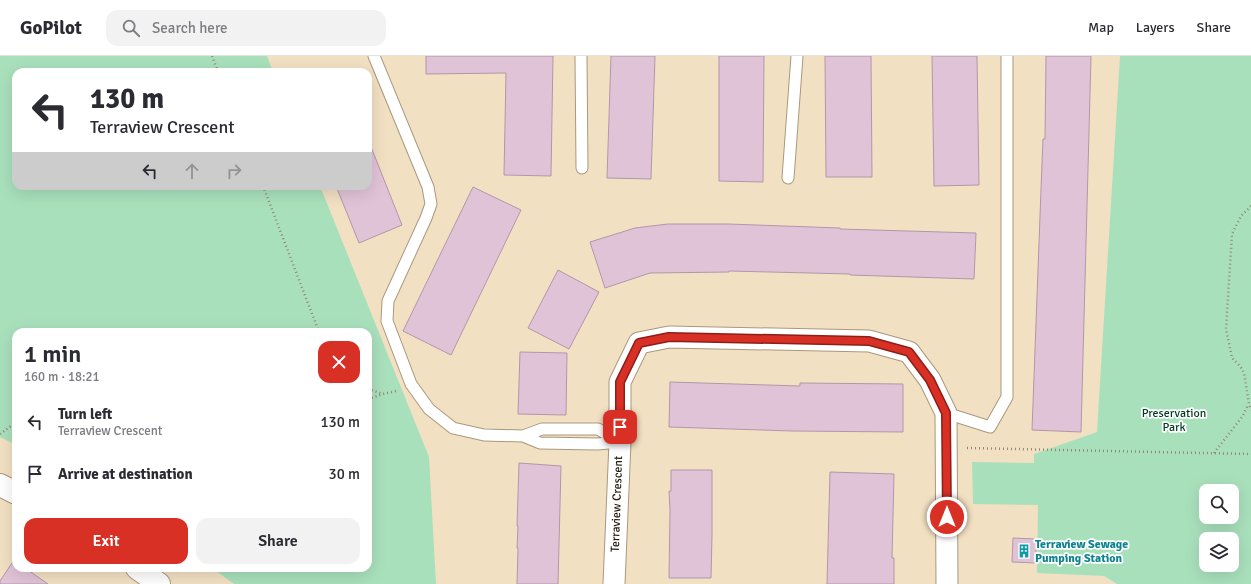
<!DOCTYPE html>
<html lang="en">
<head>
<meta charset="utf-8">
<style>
  :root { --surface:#fff; --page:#f2f2f3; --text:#2b2b33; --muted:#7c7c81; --line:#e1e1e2; --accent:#d93025 }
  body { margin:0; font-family:Signika,sans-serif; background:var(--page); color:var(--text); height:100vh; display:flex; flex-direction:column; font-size:15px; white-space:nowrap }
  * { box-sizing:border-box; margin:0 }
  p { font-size:13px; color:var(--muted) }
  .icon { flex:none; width:22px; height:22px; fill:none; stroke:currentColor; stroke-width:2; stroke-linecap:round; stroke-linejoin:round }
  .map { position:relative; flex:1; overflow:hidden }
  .panel { position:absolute; left:12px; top:272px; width:360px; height:244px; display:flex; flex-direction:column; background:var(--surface); border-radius:12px; box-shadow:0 4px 16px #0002 }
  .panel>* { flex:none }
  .top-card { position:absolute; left:12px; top:12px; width:360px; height:122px; border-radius:12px; box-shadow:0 4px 16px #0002; background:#fff; color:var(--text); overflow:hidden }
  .controls { position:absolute; left:1199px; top:428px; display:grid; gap:8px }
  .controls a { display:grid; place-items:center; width:40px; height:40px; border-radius:8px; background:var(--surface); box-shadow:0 4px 16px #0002; font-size:20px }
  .pin { position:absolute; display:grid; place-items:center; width:34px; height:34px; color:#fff; margin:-17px; border-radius:8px; box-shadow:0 2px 6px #0006 }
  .me { position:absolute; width:44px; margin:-22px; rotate:0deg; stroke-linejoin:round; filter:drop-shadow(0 0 3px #0008) }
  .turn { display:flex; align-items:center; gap:14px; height:84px; padding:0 12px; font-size:18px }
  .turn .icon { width:52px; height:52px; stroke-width:2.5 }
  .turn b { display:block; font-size:28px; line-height:34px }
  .lanes { display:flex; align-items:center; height:38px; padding:0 12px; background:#0003; justify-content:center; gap:20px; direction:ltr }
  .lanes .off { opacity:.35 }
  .round { display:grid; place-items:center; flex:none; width:42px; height:42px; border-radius:12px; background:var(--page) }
  .overview { display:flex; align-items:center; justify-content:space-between; height:68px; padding:0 12px }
  h1 { font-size:24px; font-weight:600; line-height:30px }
  .action { display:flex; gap:8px; margin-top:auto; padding:8px 12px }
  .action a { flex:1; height:46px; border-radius:12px; background:var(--accent); color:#fff; font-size:16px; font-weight:600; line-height:46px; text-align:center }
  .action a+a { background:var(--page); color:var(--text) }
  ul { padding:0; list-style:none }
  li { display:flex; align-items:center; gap:12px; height:52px; padding:0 12px }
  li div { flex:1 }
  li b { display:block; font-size:15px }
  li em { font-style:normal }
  header { display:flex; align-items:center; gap:24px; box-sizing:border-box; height:56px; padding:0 20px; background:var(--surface); border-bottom:1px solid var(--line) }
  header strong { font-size:19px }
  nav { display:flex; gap:22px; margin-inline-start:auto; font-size:14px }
  .search { width:280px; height:36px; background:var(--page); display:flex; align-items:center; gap:10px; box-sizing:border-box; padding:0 14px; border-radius:12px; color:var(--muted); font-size:15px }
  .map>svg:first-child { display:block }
  .green { fill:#a9e0bc; fill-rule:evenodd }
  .building { fill:#e1c3d7; stroke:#b396aa }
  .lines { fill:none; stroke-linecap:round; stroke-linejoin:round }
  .service-casing { stroke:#a9987d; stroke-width:13 }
  .minor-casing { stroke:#a9987d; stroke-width:23 }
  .secondary-casing { stroke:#a9987d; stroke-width:24 }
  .path { stroke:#938771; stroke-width:2.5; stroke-dasharray:1 3; stroke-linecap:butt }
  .service { stroke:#fff; stroke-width:11 }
  .minor { stroke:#fff; stroke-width:21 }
  .secondary { stroke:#fff; stroke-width:22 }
  .route-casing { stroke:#8d1f18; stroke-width:10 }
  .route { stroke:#d93025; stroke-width:7 }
  .labels { text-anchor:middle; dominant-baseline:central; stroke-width:3.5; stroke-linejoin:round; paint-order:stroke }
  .park-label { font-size:12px; fill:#033b20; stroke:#fff }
  .street-label { font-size:12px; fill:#1e180d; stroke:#fff }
  .culture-label { font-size:12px; font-weight:bold; fill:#0d838f; stroke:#fff; text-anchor:start }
</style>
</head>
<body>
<header>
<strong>GoPilot</strong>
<div class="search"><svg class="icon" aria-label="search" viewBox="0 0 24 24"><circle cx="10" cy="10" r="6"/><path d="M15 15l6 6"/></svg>Search here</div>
<nav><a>Map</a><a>Layers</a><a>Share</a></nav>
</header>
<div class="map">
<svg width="1251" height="528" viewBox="0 0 1251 528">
  <rect width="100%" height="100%" fill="#f2e0c2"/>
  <path class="green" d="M 0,0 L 267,0 L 273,16 L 16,16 L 16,130 L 320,130 L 429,401 L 436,528 L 234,528 L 212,512 L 368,512 L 368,276 L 16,276 L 16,389 L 0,381 Z
    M 1120,0 L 1251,0 L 1251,528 L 1117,528 L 1104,520 L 1037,517 L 1038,449 L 973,448 L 972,406 L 1034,407 L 1034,398 L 1097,376 ZM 1206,435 L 1232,435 L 1232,461 L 1206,461 ZM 1206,483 L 1232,483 L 1232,509 L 1206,509 Z"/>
  <path class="building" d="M 426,0 L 553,0 L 551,120 L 504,119 L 506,17 L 426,18 Z
    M 611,0 L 655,0 L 651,123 L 607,122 Z
    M 719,0 L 764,0 L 763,126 L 719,125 Z
    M 825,0 L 871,0 L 872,121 L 826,121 Z
    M 932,0 L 977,0 L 979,129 L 934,130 Z
    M 1046,0 L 1091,0 L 1081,376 L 1032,374 L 1042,107 L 1043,83 L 1045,83 Z
    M 368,86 L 369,86 L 402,169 L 359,187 L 336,130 L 368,130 Z
    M 473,131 L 521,154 L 451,299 L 403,275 Z
    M 668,168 L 728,168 L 840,172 L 840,173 L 976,177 L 974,223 L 850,219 L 850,218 L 729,215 L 729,216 L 650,217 L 605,232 L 590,186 L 635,172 Z
    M 558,214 L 599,236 L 569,293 L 528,272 Z
    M 520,296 L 567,297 L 566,359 L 518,358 Z
    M 670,326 L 800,330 L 800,327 L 903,328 L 903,376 L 792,375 L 669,371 Z
    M 519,407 L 561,410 L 558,528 L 517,528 L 518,492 L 517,492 L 518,470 L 517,470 Z
    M 671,414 L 712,414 L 712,479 L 711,522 L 669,522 L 670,454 L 669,435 L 671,435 Z
    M 830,416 L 894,418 L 892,502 L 894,502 L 894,528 L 827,528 Z
    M 1013,482 L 1036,483 L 1036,507 L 1012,506 Z
    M 14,504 L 16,506 L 16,512 L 25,512 L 48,528 L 0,528 L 0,525 Z"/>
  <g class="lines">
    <g class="service-casing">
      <path id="service" d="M 374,0 L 428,131 L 431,148 L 426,162 L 388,245 L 387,265 L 411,328 L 429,353 L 453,372 L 484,379 L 523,380 L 542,373 L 598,373 L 620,386
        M 581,0 L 582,112
        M 788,122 L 797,0
        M 946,357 L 990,371 L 1007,341 L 1007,0
        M 523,380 L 540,387 L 597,388 L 620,386"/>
    </g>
    <g class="minor-casing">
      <path id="minor" d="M 614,528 L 620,386 L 620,326 L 639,287 L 669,281 L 869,285 L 909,296 L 930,324 L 946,357 L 947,528"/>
    </g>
    <g class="secondary-casing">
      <path id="secondary" d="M 0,429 L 16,437
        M 137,512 L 159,528"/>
    </g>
    <path class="path" d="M 212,0 L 218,16
      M 263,130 L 319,276
      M 1251,150 L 1241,160 L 1232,178 L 1226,273 L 1232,302 L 1240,310 L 1244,317 L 1249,348 L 1251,354
      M 368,333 L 383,338 L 396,335
      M 368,343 L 383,338
      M 0,378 L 11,370 L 16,370
      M 967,392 L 1251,398
      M 1214,397 L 1242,361 L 1248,349"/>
    <use href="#service" class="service"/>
    <use href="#minor" class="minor"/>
    <use href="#secondary" class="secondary"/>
  </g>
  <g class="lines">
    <g class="route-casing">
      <path id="route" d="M 620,371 L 620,326 L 639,287 L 669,281 L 869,285 L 909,296 L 930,324 L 946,357 L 947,461"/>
    </g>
    <use href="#route" class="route"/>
  </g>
  <defs>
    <g id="building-bare" transform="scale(1.08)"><path d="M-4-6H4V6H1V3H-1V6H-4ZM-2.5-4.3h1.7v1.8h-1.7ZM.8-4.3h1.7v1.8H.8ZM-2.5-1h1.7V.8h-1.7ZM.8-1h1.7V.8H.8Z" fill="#0f9aa8" stroke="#fff" stroke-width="2.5" paint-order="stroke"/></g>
  </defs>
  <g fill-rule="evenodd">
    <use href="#building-bare" x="1024" y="495"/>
  </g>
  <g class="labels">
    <g class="park-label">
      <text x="1174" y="357">Preservation<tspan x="1174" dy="14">Park</tspan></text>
    </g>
    <g class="street-label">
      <text transform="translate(617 448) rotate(-88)">Terraview Crescent</text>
    </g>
    <g class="culture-label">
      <text x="1035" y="488">Terraview Sewage<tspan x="1035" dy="14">Pumping Station</tspan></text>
    </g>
  </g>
</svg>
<div class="controls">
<a><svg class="icon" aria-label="search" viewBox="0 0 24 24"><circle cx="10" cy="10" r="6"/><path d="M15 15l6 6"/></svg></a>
<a><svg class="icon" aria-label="layers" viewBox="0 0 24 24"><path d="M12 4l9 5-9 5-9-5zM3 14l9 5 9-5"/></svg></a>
</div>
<div class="pin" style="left:620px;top:371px;background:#d93025"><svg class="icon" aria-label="arrive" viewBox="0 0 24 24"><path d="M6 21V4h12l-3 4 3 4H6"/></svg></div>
<svg class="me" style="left:947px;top:461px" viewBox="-20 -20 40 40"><circle r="17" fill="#d93025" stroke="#fff" stroke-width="3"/><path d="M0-11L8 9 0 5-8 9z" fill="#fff"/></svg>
<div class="top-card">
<div class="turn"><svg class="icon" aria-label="left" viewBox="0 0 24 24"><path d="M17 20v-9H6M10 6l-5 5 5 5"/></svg><div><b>130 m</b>Terraview Crescent</div></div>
<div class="lanes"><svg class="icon" aria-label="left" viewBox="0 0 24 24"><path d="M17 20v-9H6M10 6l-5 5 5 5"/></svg><svg class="icon off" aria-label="ahead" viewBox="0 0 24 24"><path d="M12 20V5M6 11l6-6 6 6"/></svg><svg class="icon off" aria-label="right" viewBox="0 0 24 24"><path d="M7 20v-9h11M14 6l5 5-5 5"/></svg></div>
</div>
<section class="panel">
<div class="overview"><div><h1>1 min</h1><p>160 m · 18:21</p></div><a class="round" style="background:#d93025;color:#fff"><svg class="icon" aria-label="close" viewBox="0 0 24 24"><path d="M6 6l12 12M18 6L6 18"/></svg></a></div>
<ul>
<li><svg class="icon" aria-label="left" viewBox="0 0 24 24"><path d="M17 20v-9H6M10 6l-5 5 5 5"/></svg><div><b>Turn left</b><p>Terraview Crescent</p></div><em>130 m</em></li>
<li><svg class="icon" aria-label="arrive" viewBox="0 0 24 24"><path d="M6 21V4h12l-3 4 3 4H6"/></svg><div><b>Arrive at destination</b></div><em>30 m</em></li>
</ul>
<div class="action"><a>Exit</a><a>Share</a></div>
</section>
</div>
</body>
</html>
